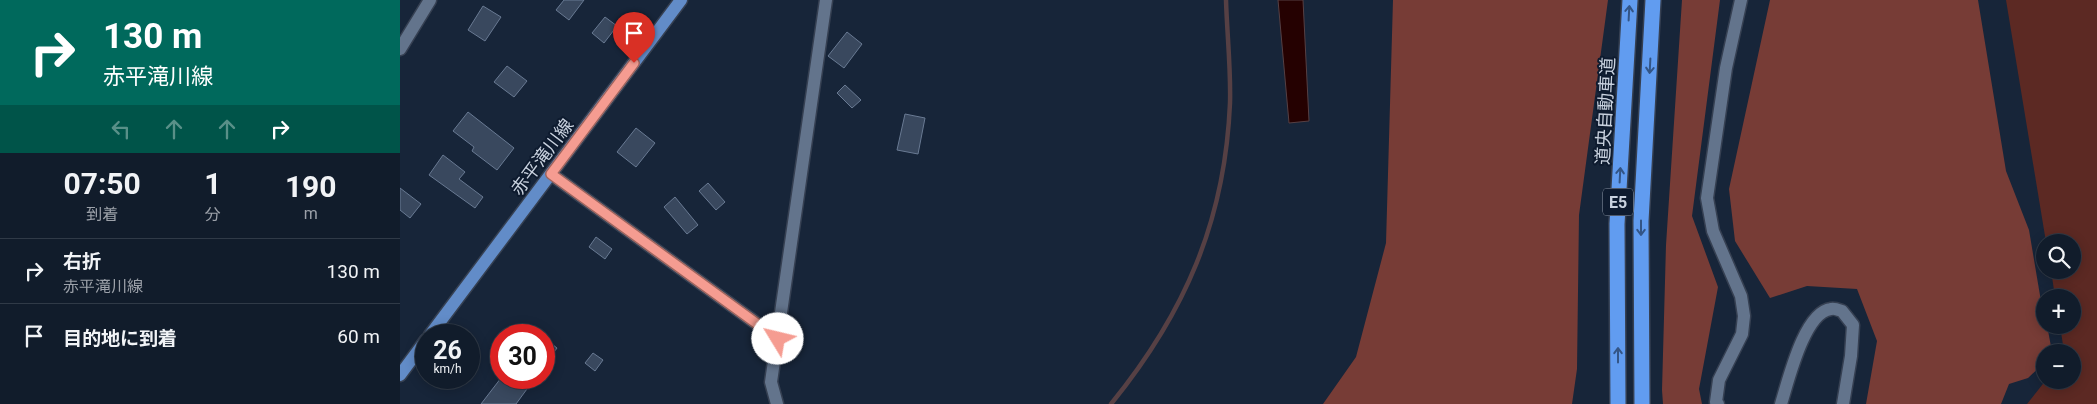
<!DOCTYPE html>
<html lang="ja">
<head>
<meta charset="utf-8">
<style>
  :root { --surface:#111c2b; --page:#1a2533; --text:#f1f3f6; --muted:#9ca1a9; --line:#303a47 }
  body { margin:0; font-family:Roboto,"Noto Sans JP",sans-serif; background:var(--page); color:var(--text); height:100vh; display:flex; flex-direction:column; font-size:19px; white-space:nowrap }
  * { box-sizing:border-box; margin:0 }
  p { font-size:16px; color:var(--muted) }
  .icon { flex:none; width:28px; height:28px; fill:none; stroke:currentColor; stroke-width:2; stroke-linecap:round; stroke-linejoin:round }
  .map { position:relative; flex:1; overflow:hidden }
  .side { display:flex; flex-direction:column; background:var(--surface); width:400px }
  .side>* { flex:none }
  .banner { background:#00695c; color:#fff; overflow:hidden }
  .controls { position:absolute; left:1636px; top:234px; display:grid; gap:10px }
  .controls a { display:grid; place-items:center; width:45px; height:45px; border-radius:50%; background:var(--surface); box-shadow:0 2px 12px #0003,0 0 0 1px var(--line); font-size:25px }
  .speed { position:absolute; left:15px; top:324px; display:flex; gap:10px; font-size:25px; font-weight:700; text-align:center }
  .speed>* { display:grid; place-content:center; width:65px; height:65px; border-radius:50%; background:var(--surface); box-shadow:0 2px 12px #0003,0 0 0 1px var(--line); line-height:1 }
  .speed small { font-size:12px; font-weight:400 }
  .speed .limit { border:8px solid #d22; background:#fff; color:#111 }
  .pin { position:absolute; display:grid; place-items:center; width:42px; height:42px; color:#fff; margin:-51px -21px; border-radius:50% 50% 50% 0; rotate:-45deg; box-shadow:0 0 5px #0007 }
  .pin .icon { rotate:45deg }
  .me { position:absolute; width:55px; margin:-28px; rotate:306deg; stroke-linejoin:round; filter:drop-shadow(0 0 4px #0008) }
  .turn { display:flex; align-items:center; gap:18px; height:105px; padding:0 20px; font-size:22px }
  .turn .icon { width:65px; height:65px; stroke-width:2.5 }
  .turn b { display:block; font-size:35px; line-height:42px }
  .lanes { display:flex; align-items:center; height:48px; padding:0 20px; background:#0003; justify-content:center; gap:25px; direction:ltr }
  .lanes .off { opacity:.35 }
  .eta { display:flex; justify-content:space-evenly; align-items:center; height:85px; text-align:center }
  .eta b { font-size:30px; font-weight:700; line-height:35px }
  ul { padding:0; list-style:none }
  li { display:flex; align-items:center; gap:15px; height:65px; padding:0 20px; border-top:1px solid var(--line) }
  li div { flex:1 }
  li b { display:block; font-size:19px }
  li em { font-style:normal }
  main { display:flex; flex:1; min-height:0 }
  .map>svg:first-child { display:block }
  .green { fill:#5c2923 }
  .forest { fill:#773c36 }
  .water { fill:#250101; stroke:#564044 }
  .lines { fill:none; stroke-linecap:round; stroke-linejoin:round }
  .stream { stroke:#564044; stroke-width:4.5 }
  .building { fill:#39485e; stroke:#697a93 }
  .minor-casing { stroke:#364052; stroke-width:15 }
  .major-casing { stroke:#364052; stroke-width:15 }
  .highway-casing { stroke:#364052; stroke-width:18 }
  .minor { stroke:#63748c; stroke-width:12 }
  .major { stroke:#628cc8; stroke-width:12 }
  .highway { stroke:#619cf0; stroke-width:15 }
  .oneway { stroke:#335586 }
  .route-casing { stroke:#9f655e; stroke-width:12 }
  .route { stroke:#f59c91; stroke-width:9 }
  .labels { text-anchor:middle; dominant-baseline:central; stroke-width:4; stroke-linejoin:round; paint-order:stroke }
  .shield { fill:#0e1b2f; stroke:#919baa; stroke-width:1 }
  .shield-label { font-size:16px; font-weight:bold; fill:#c9d2df }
  .street-label { font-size:18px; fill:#c9d2df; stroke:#0e1b2f }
</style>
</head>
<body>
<main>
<section class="side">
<div class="banner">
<div class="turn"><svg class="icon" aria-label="right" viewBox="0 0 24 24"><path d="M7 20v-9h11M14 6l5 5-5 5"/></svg><div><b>130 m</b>赤平滝川線</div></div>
<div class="lanes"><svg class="icon off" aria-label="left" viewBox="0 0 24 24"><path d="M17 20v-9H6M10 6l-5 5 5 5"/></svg><svg class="icon off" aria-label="ahead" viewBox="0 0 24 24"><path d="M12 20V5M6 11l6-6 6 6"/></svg><svg class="icon off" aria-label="ahead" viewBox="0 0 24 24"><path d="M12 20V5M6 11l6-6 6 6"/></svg><svg class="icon" aria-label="right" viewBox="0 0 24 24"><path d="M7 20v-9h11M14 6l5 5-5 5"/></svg></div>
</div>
<div class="eta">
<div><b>07:50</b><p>到着</p></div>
<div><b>1</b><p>分</p></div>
<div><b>190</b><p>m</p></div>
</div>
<ul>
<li><svg class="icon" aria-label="right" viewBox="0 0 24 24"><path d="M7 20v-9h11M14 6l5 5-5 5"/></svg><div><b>右折</b><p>赤平滝川線</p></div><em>130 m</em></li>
<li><svg class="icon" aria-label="arrive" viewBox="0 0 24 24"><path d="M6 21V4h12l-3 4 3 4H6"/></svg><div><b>目的地に到着</b></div><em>60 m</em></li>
</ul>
</section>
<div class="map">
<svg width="1697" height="404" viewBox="0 0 1697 404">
  <rect width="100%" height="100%" fill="#172539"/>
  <path class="green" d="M 1606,0 L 1697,0 L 1697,404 L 1627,404 L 1646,380 L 1672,380 L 1672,352 L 1664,352 L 1660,325 L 1672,325 L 1672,298 L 1655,297 L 1651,270 L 1672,270 L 1672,242 L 1646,242 Z"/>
  <path class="forest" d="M 993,0 L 1208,0 L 1179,215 L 1177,369 L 1172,404 L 923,404 L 956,357 L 986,243 Z
    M 1282,0 L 1320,0 L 1292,216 L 1318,287 L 1299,389 L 1302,404 L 1263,404 L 1262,390 L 1266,245 Z
    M 1370,0 L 1578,0 L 1606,171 L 1629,230 L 1645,325 L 1647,325 L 1652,352 L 1645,352 L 1645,362 L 1628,378 L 1609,384 L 1601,404 L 1466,404 L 1477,341 L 1457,289 L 1407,286 L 1370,298 L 1335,241 L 1329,189 Z"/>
  <path class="water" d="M 878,0 L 903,0 L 909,121 L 889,123 Z"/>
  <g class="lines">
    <path class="stream" d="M 711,404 C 785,313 825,221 830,103 C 831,69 827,34 826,0"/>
  </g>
  <path class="building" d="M 164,0 L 184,0 L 169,20 L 156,10 Z
    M 83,6 L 101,17 L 85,41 L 68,30 Z
    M 205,17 L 217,26 L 204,43 L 192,33 Z
    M 447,32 L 462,44 L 444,68 L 428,56 Z
    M 107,66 L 127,81 L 114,97 L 94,82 Z
    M 445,85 L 461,100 L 452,108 L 437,93 Z
    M 68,112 L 114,148 L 97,170 L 72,151 L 74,147 L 53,131 Z
    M 505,114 L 525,118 L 518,154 L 497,150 Z
    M 236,128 L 255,143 L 236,167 L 217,152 Z
    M 43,155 L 65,172 L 59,179 L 83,197 L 75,208 L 29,175 Z
    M 308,183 L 325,202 L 316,210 L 299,191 Z
    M 0,188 L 21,204 L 10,218 L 0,210 Z
    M 275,197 L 298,225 L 287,234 L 264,207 Z
    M 196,237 L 212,249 L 205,259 L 189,247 Z
    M 144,338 L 157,348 L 144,366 Z
    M 193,353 L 203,360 L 195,371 L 185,363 Z
    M 101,378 L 135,378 L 116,404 L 81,404 Z"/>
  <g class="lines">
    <g class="minor-casing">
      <path id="minor" d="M 0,49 L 30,0
        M 151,174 L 378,339
        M 377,404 L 371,382 L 426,0
        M 1318,404 L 1316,402 L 1319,380 L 1342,334 L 1344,316 L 1341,296 L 1313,231 L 1307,198 L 1326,68 L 1341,0
        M 1381,404 C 1388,382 1404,312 1431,309 C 1434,308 1439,310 1442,311 L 1453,325 L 1451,356 L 1443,404"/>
    </g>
    <g class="major-casing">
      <path id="major" d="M 30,335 L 281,0
        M 0,375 L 26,340"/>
    </g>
    <g class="highway-casing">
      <path id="highway" d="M 1218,404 L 1217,224 L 1230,0
        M 1242,404 L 1241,221 L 1253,0"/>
    </g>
    <use href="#minor" class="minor"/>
    <use href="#major" class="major"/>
    <use href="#highway" class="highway"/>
  </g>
  <defs><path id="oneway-shaft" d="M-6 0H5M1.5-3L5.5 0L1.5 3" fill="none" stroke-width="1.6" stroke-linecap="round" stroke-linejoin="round" transform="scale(1.25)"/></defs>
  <g class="oneway">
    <use href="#oneway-shaft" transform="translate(1229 13) rotate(-87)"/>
    <use href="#oneway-shaft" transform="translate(1250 66) rotate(93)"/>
    <use href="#oneway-shaft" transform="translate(1220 175) rotate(-87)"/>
    <use href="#oneway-shaft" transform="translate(1241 228) rotate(90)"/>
    <use href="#oneway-shaft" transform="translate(1218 355) rotate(-90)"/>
  </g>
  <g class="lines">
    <g class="route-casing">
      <path id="route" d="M 234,63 L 151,174 L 378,339"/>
    </g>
    <use href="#route" class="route"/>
  </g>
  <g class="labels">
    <rect class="shield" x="1203" y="188.5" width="30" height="27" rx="4"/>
    <g class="shield-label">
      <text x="1218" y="202">E5</text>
    </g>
    <g class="street-label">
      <text transform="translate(1205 111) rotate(-87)">道央自動車道</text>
      <text transform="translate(142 157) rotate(-53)">赤平滝川線</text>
    </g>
  </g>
</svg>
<div class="controls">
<a><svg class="icon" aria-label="search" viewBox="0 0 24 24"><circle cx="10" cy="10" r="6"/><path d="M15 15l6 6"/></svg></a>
<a>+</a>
<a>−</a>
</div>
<div class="speed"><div>26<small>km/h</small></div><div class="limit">30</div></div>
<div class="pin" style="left:234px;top:63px;background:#d93025"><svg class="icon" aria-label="arrive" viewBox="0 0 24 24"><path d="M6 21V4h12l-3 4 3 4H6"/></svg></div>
<svg class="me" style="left:378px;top:339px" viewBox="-20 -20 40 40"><circle r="19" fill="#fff"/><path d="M0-13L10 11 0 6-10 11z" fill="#f59c91"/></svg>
</div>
</main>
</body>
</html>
